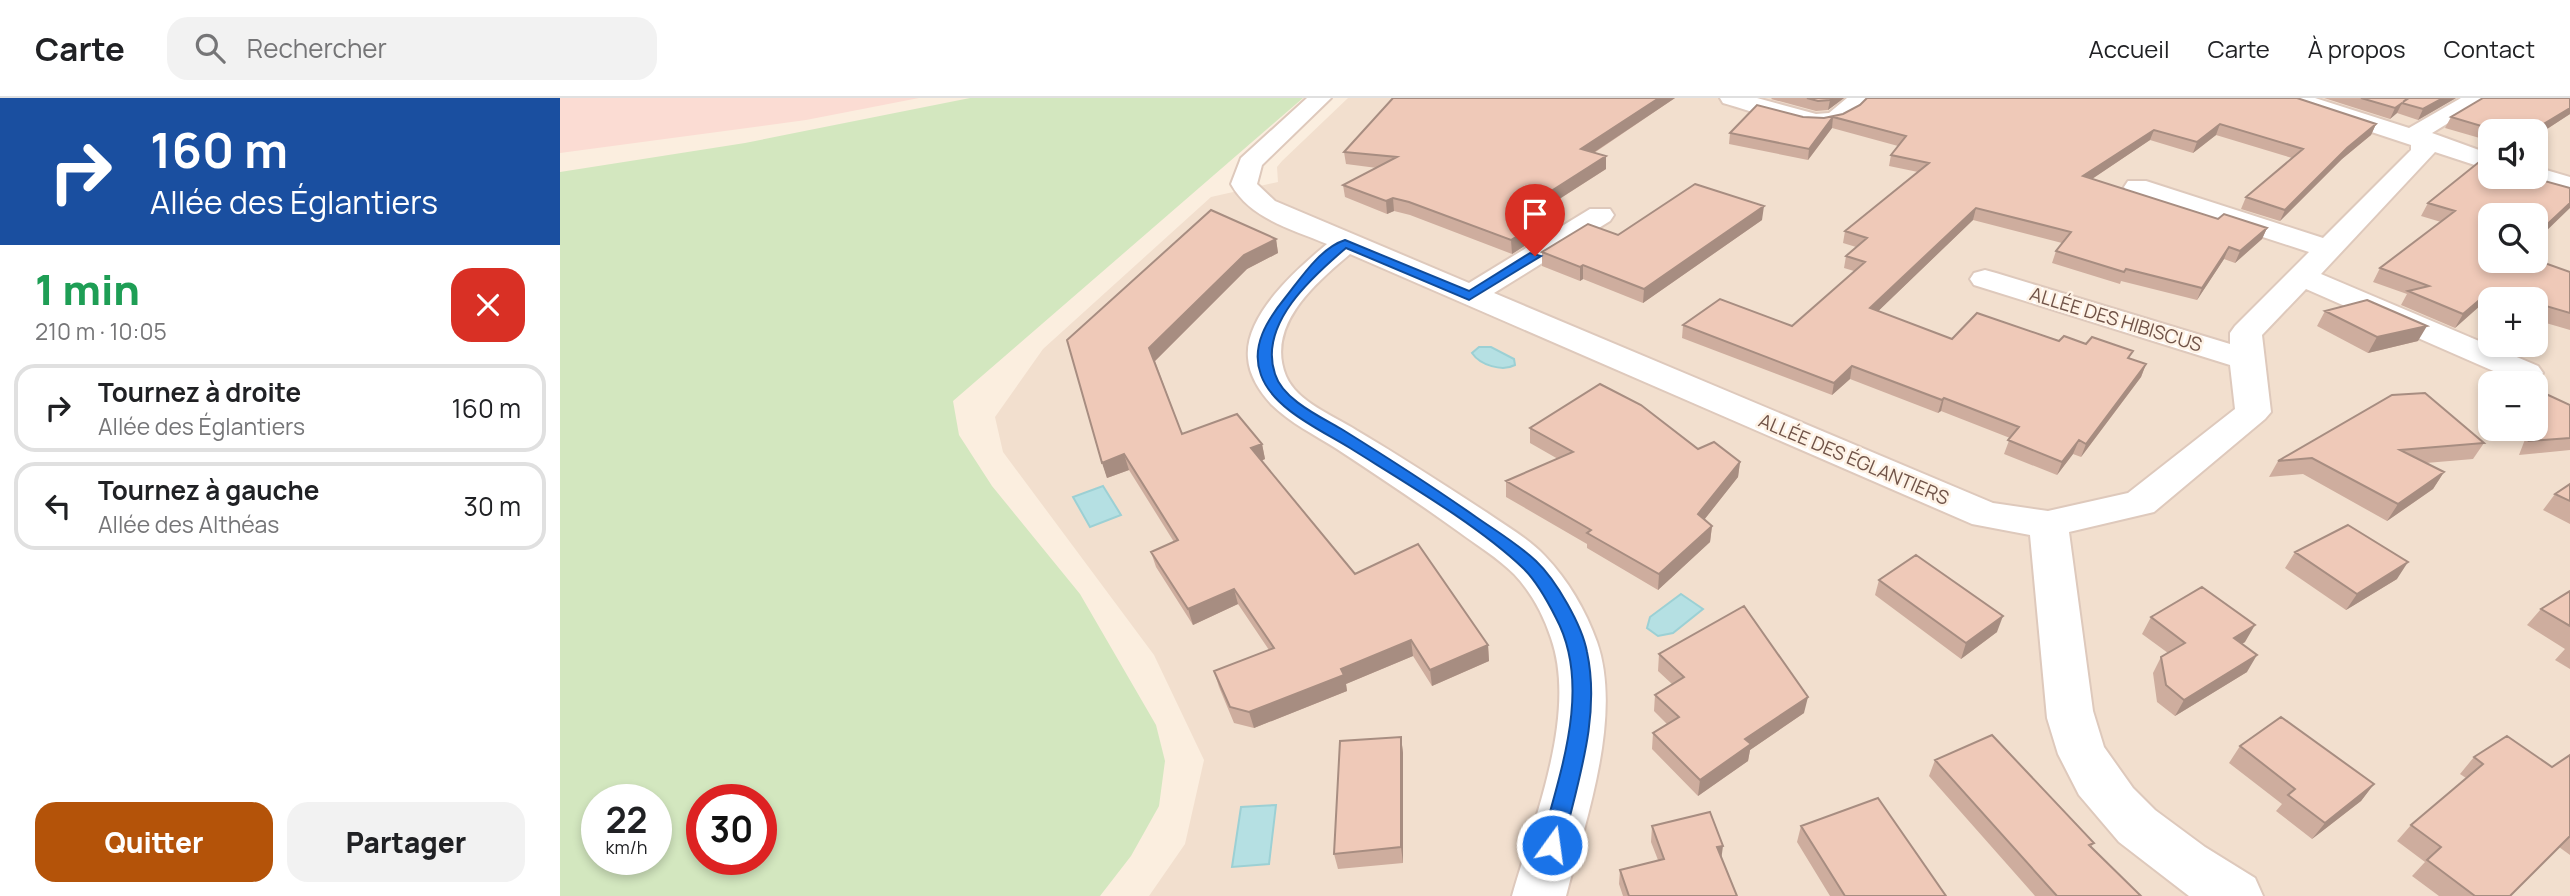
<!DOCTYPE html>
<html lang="fr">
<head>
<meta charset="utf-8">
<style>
  :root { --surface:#fff; --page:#f2f2f2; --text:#202124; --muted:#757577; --line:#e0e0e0; --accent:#b45309 }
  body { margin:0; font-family:Manrope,sans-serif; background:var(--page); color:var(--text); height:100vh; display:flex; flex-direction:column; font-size:26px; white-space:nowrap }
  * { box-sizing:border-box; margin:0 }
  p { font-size:23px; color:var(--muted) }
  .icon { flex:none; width:38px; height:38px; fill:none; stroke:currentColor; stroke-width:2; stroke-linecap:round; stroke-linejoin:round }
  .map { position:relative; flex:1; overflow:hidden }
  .details { display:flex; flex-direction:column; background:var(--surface); width:560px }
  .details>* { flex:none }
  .banner { background:#1a4fa0; color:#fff; overflow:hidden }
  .controls { position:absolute; left:1918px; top:21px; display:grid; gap:14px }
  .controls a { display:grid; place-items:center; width:70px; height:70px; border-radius:14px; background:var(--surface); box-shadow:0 4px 10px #0003; font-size:35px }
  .speed { position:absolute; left:21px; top:686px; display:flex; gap:14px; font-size:35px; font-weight:700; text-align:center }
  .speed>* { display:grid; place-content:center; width:91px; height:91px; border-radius:50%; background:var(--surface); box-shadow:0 4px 10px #0003; line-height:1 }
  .speed small { font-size:18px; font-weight:400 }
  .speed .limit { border:10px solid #d22; background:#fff; color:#111 }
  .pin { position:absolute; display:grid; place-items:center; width:60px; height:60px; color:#fff; margin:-72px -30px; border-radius:50% 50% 50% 0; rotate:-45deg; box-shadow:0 0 7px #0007 }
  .pin .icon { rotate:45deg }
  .me { position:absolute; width:77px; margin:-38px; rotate:14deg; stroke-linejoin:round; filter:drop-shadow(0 0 5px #0008) }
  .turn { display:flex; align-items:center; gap:24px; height:147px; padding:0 35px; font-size:32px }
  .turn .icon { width:91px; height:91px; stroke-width:2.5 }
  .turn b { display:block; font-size:49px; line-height:60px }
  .round { display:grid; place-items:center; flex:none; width:74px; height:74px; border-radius:21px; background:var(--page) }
  .summary { display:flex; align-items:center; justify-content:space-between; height:119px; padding:0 35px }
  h1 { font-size:42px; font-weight:800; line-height:52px; color:#1e9e55 }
  .action { display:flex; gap:14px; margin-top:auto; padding:14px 35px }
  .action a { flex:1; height:80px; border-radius:21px; background:var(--accent); color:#fff; font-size:28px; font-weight:800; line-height:80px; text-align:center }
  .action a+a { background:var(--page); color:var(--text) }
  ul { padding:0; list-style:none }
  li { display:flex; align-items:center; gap:21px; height:88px; margin:0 14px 10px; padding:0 21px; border:4px solid var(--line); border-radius:21px }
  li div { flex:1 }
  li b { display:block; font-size:26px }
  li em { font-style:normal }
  header { display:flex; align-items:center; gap:42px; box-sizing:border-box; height:98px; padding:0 35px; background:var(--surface); border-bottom:2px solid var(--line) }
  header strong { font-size:33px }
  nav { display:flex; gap:38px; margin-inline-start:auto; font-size:24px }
  .search { width:490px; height:63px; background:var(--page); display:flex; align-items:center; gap:18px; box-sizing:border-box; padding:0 24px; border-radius:21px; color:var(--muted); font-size:26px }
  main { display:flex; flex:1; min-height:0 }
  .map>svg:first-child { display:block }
  .residential { fill:#f2dfce; fill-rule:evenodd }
  .commercial { fill:#fbdcd3 }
  .green { fill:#d3e7bf; fill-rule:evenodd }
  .water { fill:#b5e0e3; stroke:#9cd0d4; stroke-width:2 }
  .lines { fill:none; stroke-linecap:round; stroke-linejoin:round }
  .minor-casing { stroke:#dec9bc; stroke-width:4 }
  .minor { fill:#fff; fill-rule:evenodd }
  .wall { fill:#cead9e }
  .shaded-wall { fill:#a78d81 }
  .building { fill:#efc9b8; stroke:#a78d81; stroke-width:2 }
  .route { fill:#1a73e8; stroke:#114b97; stroke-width:2 }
  .labels { text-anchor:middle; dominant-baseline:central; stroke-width:5; stroke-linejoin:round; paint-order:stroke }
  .street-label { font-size:19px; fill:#705348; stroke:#fef2e5 }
</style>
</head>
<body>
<header>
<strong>Carte</strong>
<div class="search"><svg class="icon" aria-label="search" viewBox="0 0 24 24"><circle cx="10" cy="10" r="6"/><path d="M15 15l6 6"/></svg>Rechercher</div>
<nav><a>Accueil</a><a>Carte</a><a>À propos</a><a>Contact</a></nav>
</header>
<main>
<section class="details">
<div class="banner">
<div class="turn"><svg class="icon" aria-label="right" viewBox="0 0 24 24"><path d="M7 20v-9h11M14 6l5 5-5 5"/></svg><div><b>160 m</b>Allée des Églantiers</div></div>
</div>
<div class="summary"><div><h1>1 min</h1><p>210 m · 10:05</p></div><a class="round" style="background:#d93025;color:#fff"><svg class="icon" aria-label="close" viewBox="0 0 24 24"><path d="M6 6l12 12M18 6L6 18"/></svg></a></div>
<ul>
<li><svg class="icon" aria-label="right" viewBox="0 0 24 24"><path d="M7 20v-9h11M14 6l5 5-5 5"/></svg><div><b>Tournez à droite</b><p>Allée des Églantiers</p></div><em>160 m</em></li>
<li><svg class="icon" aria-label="left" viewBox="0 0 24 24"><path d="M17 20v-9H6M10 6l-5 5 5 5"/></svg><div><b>Tournez à gauche</b><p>Allée des Althéas</p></div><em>30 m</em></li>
</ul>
<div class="action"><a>Quitter</a><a>Partager</a></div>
</section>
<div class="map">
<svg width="2010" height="798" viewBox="0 0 2010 798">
  <rect width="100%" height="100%" fill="#fbeedf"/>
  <path class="residential" d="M 788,0 L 2010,0 L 2010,798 L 589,798 L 625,746 L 644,662 L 594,557 L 443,354 L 435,319 L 483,251 L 651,99 L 718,84 L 717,69 L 722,63 ZM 1930,33 L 1976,33 L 1976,79 L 1930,79 ZM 1930,117 L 1976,117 L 1976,163 L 1930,163 ZM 1930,201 L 1976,201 L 1976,247 L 1930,247 ZM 1930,285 L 1976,285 L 1976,331 L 1930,331 Z"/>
  <path class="commercial" d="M 0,0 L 359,0 L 246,22 L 0,55 Z"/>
  <path class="green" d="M 410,0 L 743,0 L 393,303 L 399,337 L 432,388 L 520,496 L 596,627 L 605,663 L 599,708 L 571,758 L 540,798 L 0,798 L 0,74 L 185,45 ZM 37,702 L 96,702 L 96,761 L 37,761 ZM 142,702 L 201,702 L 201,761 L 142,761 Z"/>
  <path class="water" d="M 919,249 L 931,249 L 954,261 L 955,267 C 942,274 920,267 912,255 Z
    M 543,388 L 561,417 L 530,429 L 513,399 Z
    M 1121,496 L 1143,511 L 1113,535 L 1098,538 L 1087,530 L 1090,519 Z
    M 716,707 L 709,766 L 672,769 L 681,709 Z"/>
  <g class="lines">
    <g class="minor-casing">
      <path id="minor" d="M 747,0 L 771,0 L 702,67 L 697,86 L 715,103 L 909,185 L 1030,111 L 1050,111 L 1054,117 L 1050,123 L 934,195 L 1433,405 L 1488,413 L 1568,395 L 1675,311 L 1670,267 L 1414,187 L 1410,181 L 1414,175 L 1425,172 L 1436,175 L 1670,246 L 1670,235 L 1675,228 L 1749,154 L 1568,95 L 1564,89 L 1568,83 L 1586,83 L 1763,140 L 1851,52 L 1851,47 L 1724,5 L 1721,0 L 1755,0 L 1849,30 L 1901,0 L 1929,0 L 1872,35 L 1930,56 L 1930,72 L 1875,54 L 1761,176 L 1978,268 L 1983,275 L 1978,282 L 1966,285 L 1954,282 L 1746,191 L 1702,237 L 1711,314 L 1705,321 L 1594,414 L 1509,434 L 1533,613 L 1544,649 L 1573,690 L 1595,712 L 1645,749 L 1695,780 L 1703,798 L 1629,798 L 1559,744 L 1519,697 L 1498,656 L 1487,620 L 1470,437 L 1412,426 L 790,156 C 756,185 705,227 726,278 C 737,304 774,318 796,332 C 840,358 883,386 926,414 C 946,428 968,440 985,458 C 1008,482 1026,513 1037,544 C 1063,619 1025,724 1006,798 L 952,798 C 973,723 1018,617 991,540 C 983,516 971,494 954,476 C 938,460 918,448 899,434 C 859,405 818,378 777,351 C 755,337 730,325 711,306 C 700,294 689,277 688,260 C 684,217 737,171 767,146 C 732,131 690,121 671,86 L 681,60 Z
        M 1160,0 L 1197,0 L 1256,16 L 1269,15 L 1287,0 L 1312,0 C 1276,52 1212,18 1163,5 Z
        M 1976,69 L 2010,79 L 2010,95 L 1967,82 L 1964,79 L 1976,79 Z"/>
    </g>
    <use href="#minor" class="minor"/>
  </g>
  <path class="wall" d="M 833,0 L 1115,0 L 1034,55 L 1046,58 L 1046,71 L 984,111 L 996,115 L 996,128 L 952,156 L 850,117 L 834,113 L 827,116 L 785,99 L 783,87 L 817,70 L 786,66 L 784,54 Z
    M 1212,0 L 1284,0 L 1268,12 L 1256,13 L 1211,1 Z
    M 1764,0 L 1896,0 L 1858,22 L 1837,15 L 1830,21 Z
    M 2010,0 L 2010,16 L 1976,38 L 1976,33 L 1930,33 L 1930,43 L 1885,30 L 1891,19 Z
    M 1300,7 L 1816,26 L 1811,37 L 1782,61 L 1720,123 L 1681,111 L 1686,99 L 1732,60 L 1656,37 L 1633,55 L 1590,42 L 1532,81 L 1658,121 L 1707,130 L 1702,141 L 1675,165 L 1664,161 L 1637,202 L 1561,183 L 1560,186 L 1492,165 L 1496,153 L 1502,145 L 1413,122 L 1318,213 L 1392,241 L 1499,243 L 1570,261 L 1586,266 L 1581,279 L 1521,359 L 1513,356 L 1497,377 L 1444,356 L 1450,340 L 1381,313 L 1378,315 L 1290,281 L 1272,297 L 1122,240 L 1123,227 L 1232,228 L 1294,173 L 1284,170 L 1286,158 L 1296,149 L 1283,145 L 1285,133 L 1358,74 L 1329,68 L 1331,57 L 1338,48 L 1272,30 L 1248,62 L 1169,46 L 1170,35 L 1243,19 L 1264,20 L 1283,16 Z
    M 1919,64 L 1930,163 L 2010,174 L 2010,232 L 1976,222 L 1976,201 L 1930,201 L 1930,208 L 1922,206 L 1895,230 L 1841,207 L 1847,196 L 1813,184 L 1820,170 L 1881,124 L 1861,118 L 1868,105 Z
    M 1202,122 L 1083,205 L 1023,181 L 1020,183 L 982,168 L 982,154 L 1058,137 Z
    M 716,141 L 718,155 L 687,171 L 595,263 L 622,336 L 702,346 L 705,361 L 701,363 L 795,476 L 928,547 L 929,563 L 872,588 L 853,558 L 786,586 L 787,593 L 694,630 L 674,625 L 659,589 L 654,573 L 709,552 L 678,506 L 633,527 L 596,469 L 591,454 L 614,444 L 569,372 L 547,380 L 507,242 Z
    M 1765,213 L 1858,243 L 1808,255 L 1757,228 Z
    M 1986,296 L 2010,307 L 2010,352 L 1959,357 L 1969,331 L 1976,331 L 1976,313 Z
    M 970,330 L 1138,351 L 1180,364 L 1178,379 L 1144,422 L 1152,428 L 1150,444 L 1098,492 L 1027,450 L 1027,446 L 946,399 L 946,383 L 998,361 L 970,345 Z
    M 1924,345 L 1913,361 L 1866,365 L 1884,374 L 1873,391 L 1827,423 L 1743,376 L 1709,379 L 1718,363 Z
    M 2010,386 L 2010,426 L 1983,412 L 1995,396 Z
    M 1735,454 L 1837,481 L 1786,512 L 1725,470 Z
    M 1319,482 L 1437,534 L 1401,561 L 1315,497 Z
    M 2010,493 L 2010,571 L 1995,562 L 2005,551 L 1967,527 L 1981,511 Z
    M 1591,519 L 1685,544 L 1682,546 L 1687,574 L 1615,618 L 1597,604 L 1593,575 L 1601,559 L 1608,555 L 1582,536 Z
    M 1099,556 L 1244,615 L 1190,652 L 1188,663 L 1138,698 L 1092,651 L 1093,635 L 1107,626 L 1094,613 L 1095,597 L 1112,586 L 1098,573 Z
    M 841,639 L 843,655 L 843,765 L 778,771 L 774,756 Z
    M 1680,648 L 1814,686 L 1801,703 L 1752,741 L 1716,713 L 1722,706 L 1669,665 Z
    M 2010,657 L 2010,757 L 1999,749 L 1950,798 L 1879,798 L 1852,778 L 1865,764 L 1837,743 L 1851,727 L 1906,680 L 1900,676 L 1914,659 L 1992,669 Z
    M 1375,662 L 1534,745 L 1531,749 L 1581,798 L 1475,798 L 1369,678 Z
    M 1092,728 L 1161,760 L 1177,798 L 1063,798 L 1059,786 L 1060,772 L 1098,762 L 1091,744 Z
    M 1241,728 L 1386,798 L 1270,798 L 1237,744 Z"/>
  <path class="shaded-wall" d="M 1099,0 L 1115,0 L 1021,63 L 1021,51 Z
    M 1272,0 L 1284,0 L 1268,12 L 1270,2 Z
    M 1883,0 L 1896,0 L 1858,22 L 1863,11 Z
    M 1842,5 L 1837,15 L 1830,21 L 1835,10 Z
    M 2010,10 L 2010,16 L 1976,38 L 1976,33 L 1972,33 Z
    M 1273,19 L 1272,30 L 1248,62 L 1249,51 Z
    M 1660,26 L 1656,37 L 1633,55 L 1637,44 Z
    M 1816,26 L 1811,37 L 1782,61 L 1720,123 L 1725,112 L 1787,50 Z
    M 1594,32 L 1590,42 L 1520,89 L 1523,78 Z
    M 1046,58 L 1046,71 L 971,119 L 971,106 Z
    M 833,100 L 834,113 L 827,116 L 826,103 Z
    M 2010,105 L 2010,110 L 1976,143 L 1976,137 Z
    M 1204,108 L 1202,122 L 1083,205 L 1084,191 Z
    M 1416,110 L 1413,122 L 1308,223 L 1310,210 Z
    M 996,115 L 996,128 L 952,156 L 951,142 Z
    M 1707,130 L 1702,141 L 1675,165 L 1680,153 Z
    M 716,141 L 718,155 L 687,171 L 594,264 L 589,250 L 684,157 Z
    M 1669,149 L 1664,161 L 1637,202 L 1642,190 Z
    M 1023,167 L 1023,181 L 1020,183 L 1020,169 Z
    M 1931,192 L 1922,206 L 1895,230 L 1903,216 Z
    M 1867,228 L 1858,243 L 1808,255 L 1817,239 Z
    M 1586,266 L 1581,279 L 1521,359 L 1526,346 Z
    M 1292,268 L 1290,281 L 1272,297 L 1274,285 Z
    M 1384,300 L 1381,313 L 1378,315 L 1382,302 Z
    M 1519,342 L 1513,356 L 1497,377 L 1502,364 Z
    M 702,346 L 705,361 L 694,366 L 691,350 Z
    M 564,356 L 569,372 L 547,380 L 542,365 Z
    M 1180,364 L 1178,379 L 1136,432 L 1138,416 Z
    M 1884,374 L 1873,391 L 1827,423 L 1838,406 Z
    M 1152,428 L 1150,444 L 1098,492 L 1099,476 Z
    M 1848,464 L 1837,481 L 1786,512 L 1797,496 Z
    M 674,491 L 678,506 L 633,527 L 628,511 Z
    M 1443,518 L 1437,534 L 1401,561 L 1406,545 Z
    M 1695,527 L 1685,544 L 1664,556 L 1674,540 Z
    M 851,542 L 853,558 L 786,586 L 787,593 L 694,630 L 689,614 L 781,571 Z
    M 928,547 L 929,563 L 872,588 L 870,572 Z
    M 1697,557 L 1687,574 L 1615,618 L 1624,602 Z
    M 1248,599 L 1244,615 L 1190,652 L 1188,663 L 1138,698 L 1140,682 L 1185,641 Z
    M 841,639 L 843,655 L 843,765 L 841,749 Z
    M 1814,686 L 1801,703 L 1752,741 L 1765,725 Z
    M 1163,748 L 1161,763 L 1157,749 Z"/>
  <path class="building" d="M 833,0 L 1099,0 L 1021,51 L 1046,58 L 971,106 L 996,115 L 951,142 L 849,104 L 833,100 L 826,103 L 783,87 L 837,59 L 784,54 Z
    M 1247,0 L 1272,0 L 1270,2 L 1258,3 Z
    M 1307,0 L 1737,0 L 1816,26 L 1787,50 L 1725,112 L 1686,99 L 1743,51 L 1660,26 L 1637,44 L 1594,32 L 1523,78 L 1658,121 L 1664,116 L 1707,130 L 1680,153 L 1669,149 L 1642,190 L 1566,171 L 1564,174 L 1496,153 L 1511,134 L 1416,110 L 1310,210 L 1392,241 L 1417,215 L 1499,243 L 1504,238 L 1526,246 L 1532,239 L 1573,253 L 1568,260 L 1586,266 L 1526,346 L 1519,342 L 1502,364 L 1448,342 L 1459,329 L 1384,300 L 1382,302 L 1292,268 L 1274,285 L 1123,227 L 1160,201 L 1232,228 L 1305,164 L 1286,158 L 1307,140 L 1285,133 L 1369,65 L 1331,57 L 1346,38 L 1273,19 L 1249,51 L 1170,35 L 1197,7 L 1243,19 L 1264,20 L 1283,16 L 1300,7 Z
    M 1801,0 L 1848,0 L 1843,4 L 1849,0 L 1883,0 L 1863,11 L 1842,5 L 1835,10 Z
    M 1923,0 L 2010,0 L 2010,10 L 1972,33 L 1938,33 L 1891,19 Z
    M 1919,64 L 1930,67 L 1930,79 L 1970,79 L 2010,90 L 2010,105 L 1976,137 L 1976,117 L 1930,117 L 1930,163 L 1976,162 L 2010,174 L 2010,215 L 1976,205 L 1976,201 L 1963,201 L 1931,192 L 1903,216 L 1848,193 L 1869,188 L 1820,170 L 1895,113 L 1868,105 Z
    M 1135,86 L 1204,108 L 1084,191 L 1023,167 L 1020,169 L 982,154 L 1028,126 L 1058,137 Z
    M 651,112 L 716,141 L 684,157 L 589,250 L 622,336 L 677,316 L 702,346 L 691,350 L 795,476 L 858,446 L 928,547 L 870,572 L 851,542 L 781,571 L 784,577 L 689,614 L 670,609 L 654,573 L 714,550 L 674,491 L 628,511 L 591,454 L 618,442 L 564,356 L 542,365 L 507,242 Z
    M 1807,202 L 1867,228 L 1817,239 L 1765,213 Z
    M 1040,286 L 1081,307 L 1138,351 L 1154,344 L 1180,364 L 1138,416 L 1152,428 L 1099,476 L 1027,435 L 1031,432 L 946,383 L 1013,354 L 970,330 Z
    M 1865,295 L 1924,345 L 1840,352 L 1884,374 L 1838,406 L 1752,360 L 1718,363 L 1832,297 Z
    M 1986,296 L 2010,307 L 2010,340 L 1969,343 L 1974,331 L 1976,331 L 1976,325 Z
    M 2010,386 L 2010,403 L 1995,396 Z
    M 1788,427 L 1848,464 L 1797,496 L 1735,454 Z
    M 1356,457 L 1443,518 L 1406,545 L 1319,482 Z
    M 1642,489 L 1695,527 L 1674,540 L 1697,557 L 1624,602 L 1606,587 L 1601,559 L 1625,545 L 1591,519 Z
    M 2010,493 L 2010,528 L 1981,511 Z
    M 1184,508 L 1248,599 L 1185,641 L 1191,646 L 1140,682 L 1093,635 L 1119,619 L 1095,597 L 1124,579 L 1099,556 Z
    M 1721,619 L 1814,686 L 1765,725 L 1728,697 L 1735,691 L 1680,648 Z
    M 1432,637 L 1534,745 L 1529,747 L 1581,798 L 1497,798 L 1375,662 Z
    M 1947,638 L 1992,669 L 2010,657 L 2010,738 L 1950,798 L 1915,798 L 1867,762 L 1881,749 L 1851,727 L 1923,666 L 1914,659 Z
    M 841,639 L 841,749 L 774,756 L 780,643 Z
    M 1318,700 L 1386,798 L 1285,798 L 1241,728 Z
    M 1150,714 L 1163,748 L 1157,749 L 1177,798 L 1069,798 L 1060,772 L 1104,761 L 1092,728 Z"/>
  <path class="route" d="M 785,142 L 909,193 L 970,155 L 981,158 L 909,202 L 786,150 C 753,178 698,226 715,276 C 723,302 761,319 783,332 C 828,360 872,388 916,419 C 936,433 958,446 976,463 C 996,482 1022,527 1027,554 C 1041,619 1017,685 1003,747 L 999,754 L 992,757 L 984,754 L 981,747 C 999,677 1033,589 996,520 C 988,504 976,483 964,471 C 918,427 844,384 790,350 C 761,332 713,311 701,277 C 690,248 708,221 725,200 C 741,180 760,150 785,142 Z"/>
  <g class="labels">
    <g class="street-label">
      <text transform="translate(1556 221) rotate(17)">ALLÉE DES HIBISCUS</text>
      <text transform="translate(1294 361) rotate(23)">ALLÉE DES ÉGLANTIERS</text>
    </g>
  </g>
</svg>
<div class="controls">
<a><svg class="icon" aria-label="sound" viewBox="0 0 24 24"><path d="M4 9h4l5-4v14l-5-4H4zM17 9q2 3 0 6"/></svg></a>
<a><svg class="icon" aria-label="search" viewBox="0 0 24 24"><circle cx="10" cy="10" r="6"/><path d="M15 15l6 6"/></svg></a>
<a>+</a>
<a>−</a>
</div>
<div class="speed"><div>22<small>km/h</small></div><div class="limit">30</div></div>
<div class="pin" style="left:975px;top:158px;background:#d93025"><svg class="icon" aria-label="arrive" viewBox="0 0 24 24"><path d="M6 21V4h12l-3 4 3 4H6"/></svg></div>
<svg class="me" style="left:992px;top:747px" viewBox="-20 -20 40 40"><circle r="17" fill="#1a73e8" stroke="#fff" stroke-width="3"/><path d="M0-11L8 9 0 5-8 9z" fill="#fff"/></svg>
</div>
</main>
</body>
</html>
